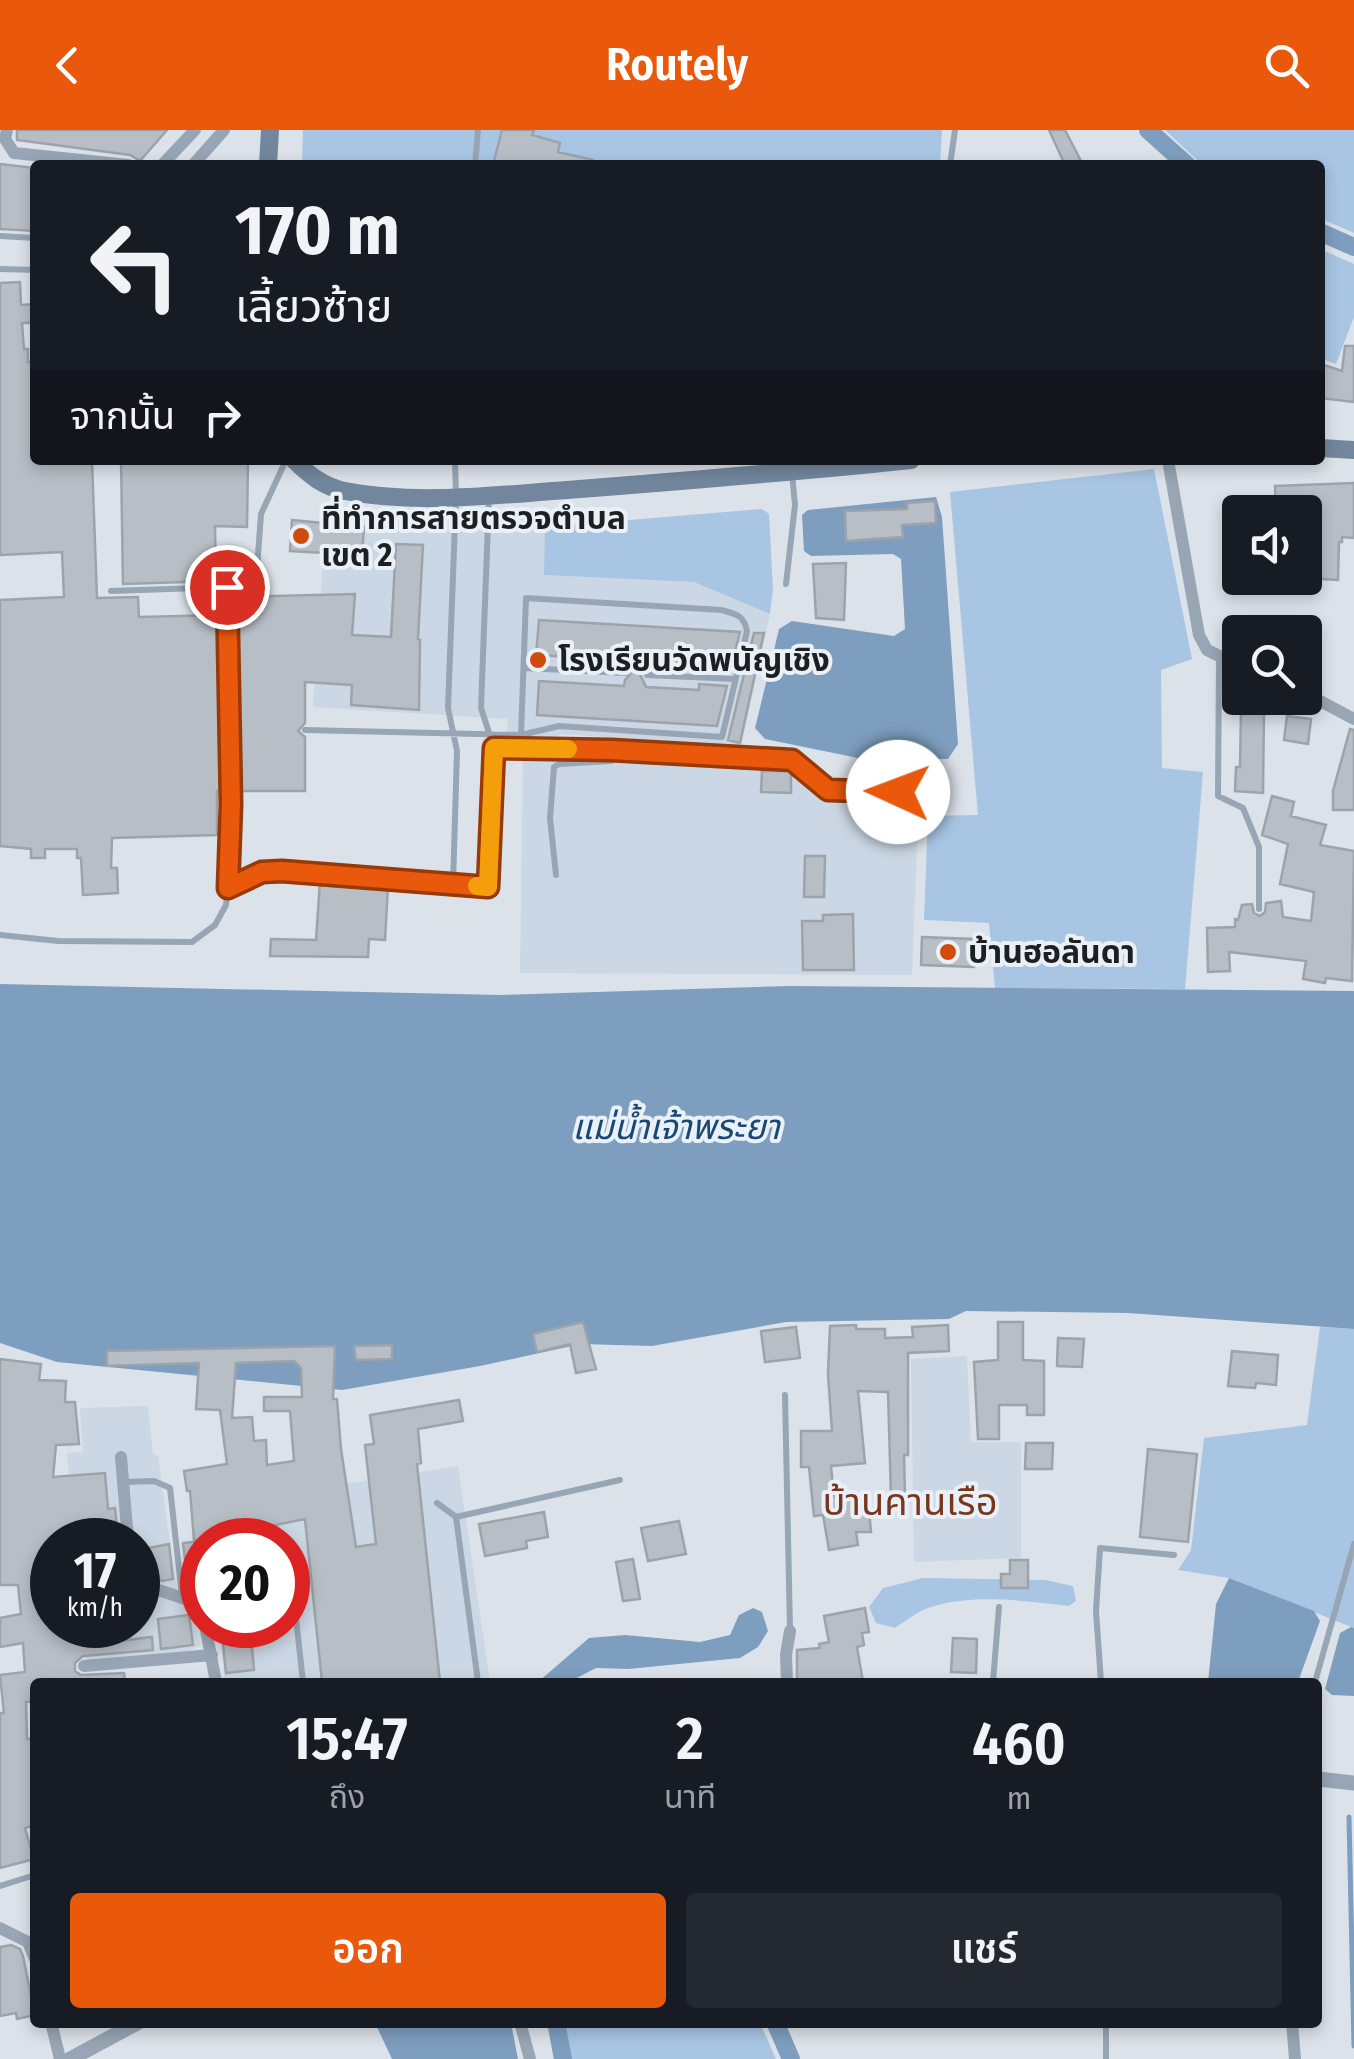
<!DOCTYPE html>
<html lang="th">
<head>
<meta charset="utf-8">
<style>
  :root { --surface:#171b24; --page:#242831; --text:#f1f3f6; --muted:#9ea1a6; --accent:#ea580c }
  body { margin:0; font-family:"Fira Sans Condensed","Noto Sans Thai",sans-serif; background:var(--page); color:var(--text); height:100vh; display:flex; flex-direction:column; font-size:38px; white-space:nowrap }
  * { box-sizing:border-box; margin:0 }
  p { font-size:32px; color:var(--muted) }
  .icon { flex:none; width:55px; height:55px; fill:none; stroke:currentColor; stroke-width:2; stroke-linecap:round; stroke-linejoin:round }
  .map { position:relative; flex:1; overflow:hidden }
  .details { position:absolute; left:30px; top:1548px; width:1292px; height:350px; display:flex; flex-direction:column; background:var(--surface); border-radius:10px; box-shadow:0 5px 15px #0003 }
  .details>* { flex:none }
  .guide { position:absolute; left:30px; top:30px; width:1295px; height:305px; border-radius:10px; box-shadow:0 5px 15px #0003; background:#171b24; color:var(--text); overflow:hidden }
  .buttons { position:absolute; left:1222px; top:365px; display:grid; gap:20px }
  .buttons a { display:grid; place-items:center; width:100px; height:100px; border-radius:10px; background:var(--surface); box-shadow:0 5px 15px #0003; font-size:50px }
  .speed { position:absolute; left:30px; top:1388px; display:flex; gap:20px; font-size:50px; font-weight:700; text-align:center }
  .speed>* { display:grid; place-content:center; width:130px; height:130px; border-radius:50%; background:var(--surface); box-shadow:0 5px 15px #0003; line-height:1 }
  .speed small { font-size:25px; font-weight:400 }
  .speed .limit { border:15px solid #d22; background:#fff; color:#111 }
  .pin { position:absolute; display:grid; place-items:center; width:85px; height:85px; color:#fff; margin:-42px; border:5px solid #fff; border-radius:50%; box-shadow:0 2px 10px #0007 }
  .me { position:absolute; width:110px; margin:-55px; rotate:272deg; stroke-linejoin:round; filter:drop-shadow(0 0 8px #0008) }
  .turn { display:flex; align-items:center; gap:35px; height:210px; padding:0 40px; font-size:45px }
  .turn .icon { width:130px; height:130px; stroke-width:2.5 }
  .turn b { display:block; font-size:70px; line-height:85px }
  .then { display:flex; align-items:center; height:95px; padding:0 40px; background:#0003; gap:20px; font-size:38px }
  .eta { display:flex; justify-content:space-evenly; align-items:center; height:170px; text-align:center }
  .eta b { font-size:60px; font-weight:600; line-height:70px }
  .button { display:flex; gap:20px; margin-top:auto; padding:20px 40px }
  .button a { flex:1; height:115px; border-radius:10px; background:var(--accent); color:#fff; font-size:40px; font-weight:600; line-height:115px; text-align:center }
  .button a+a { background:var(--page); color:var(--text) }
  header { display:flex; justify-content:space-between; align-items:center; height:130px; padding:0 40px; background:var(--accent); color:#fff; font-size:45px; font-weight:600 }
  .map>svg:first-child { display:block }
  .built { fill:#cbd7e4 }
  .green { fill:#a8c5e4 }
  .water { fill:#7e9ebf }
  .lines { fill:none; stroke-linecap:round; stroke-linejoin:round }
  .stream { stroke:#7e9ebf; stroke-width:5 }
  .canal { stroke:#7e9ebf; stroke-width:18 }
  .building { fill:#b8bec5; stroke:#9da3aa; stroke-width:2.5; fill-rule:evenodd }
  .service { stroke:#97a5b4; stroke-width:6 }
  .minor { stroke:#97a5b4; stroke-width:12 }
  .tertiary { stroke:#97a5b4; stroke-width:15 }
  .secondary { stroke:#72879d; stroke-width:18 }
  .route-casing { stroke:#983908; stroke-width:25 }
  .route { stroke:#ea580c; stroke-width:18 }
  .slow { stroke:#f59e0b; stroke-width:18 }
  .poi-dot { fill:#d14c0c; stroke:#e9f0f7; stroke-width:4 }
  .labels { text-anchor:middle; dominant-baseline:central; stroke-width:8; stroke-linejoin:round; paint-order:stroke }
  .poi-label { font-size:32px; font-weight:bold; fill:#1d1f21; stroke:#e9f0f7; text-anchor:start }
  .water-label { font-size:35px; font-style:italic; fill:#194874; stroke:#e9f0f7 }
  .quarter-label { font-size:38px; fill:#78361d; stroke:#e9f0f7 }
</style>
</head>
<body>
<header><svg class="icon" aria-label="back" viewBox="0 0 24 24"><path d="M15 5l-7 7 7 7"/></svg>Routely<svg class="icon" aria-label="search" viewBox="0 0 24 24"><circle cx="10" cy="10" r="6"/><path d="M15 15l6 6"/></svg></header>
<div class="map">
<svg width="1354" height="1929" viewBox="0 0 1354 1929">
  <rect width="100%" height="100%" fill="#dce2e9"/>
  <path class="built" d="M 545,382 L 545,445 L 694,452 L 770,484 L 741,616 L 559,604 L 557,627 L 790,636 L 823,664 L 890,668 L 908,676 L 918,693 L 912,845 L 520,843 L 523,627 L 506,626 L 508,589 L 313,577 L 326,387 L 438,392 Z
    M 967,1226 L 971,1312 L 1021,1312 L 1021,1428 L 914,1432 L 911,1229 Z
    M 148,1276 L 153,1324 L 158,1326 L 178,1471 L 190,1482 L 200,1515 L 190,1521 L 86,1530 L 83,1495 L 138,1495 L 138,1410 L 75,1410 L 67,1323 L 83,1322 L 80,1278 Z
    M 458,1336 L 490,1552 L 225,1552 L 219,1495 L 288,1495 L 288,1410 L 211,1410 L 302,1361 Z"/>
  <path class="green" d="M 303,0 L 942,0 L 940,35 L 302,35 Z
    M 1165,0 L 1354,0 L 1354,103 L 1320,88 L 1320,35 L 1208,35 L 1197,30 Z
    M 1320,119 L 1354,134 L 1354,187 L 1336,234 L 1322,229 L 1320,234 Z
    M 1154,339 L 1192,529 L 1161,540 L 1162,638 L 1203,642 L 1185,859 L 995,858 L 989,793 L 924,790 L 928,686 L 978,685 L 950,362 Z
    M 762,379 L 769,384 L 773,459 L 770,484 L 694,452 L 544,445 L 545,397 Z
    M 1320,1197 L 1354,1199 L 1354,1498 L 1229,1448 L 1178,1440 L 1191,1420 L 1204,1308 L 1307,1295 Z
    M 923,1448 L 1045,1450 L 1073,1456 L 1076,1471 L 1069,1476 C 1025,1471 972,1463 928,1478 C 917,1482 905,1491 895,1498 L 876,1493 L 869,1477 L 883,1458 Z
    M 563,1893 L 760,1893 L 776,1929 L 571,1929 Z"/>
  <path class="water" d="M 936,367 L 942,387 L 958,614 L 948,629 L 858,628 L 765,609 L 755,598 L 779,499 L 792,491 L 894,506 L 905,499 L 901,429 L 893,424 L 811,426 L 804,421 L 802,385 L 808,380 Z
    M 0,854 L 500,865 L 790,856 L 1354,861 L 1354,1199 L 1128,1183 L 966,1181 L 949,1189 L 786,1192 L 652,1216 L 581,1214 L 480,1236 L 342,1260 L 57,1232 L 0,1213 Z
    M 1229,1448 L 1314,1481 L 1320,1491 L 1298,1552 L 1208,1552 L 1216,1474 Z
    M 753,1478 L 762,1482 L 768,1501 L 758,1517 L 740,1528 L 628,1539 L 596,1538 L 569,1552 L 538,1552 L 589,1508 L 625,1505 L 700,1512 L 730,1505 L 739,1485 Z
    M 1351,1497 L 1354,1498 L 1354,1566 L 1332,1565 L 1325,1559 L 1340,1503 Z
    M 375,1893 L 511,1893 L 518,1929 L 392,1929 Z"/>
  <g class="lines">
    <path class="stream" d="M 1349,1687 L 1354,1916"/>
    <path class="canal" d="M 1148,0 L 1187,35
      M 1320,102 L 1354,117
      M 556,1892 L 563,1929
      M 775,1892 L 791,1929"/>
  </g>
  <path class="building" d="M 17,0 L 167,0 L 140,31 L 130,25 L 17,10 Z
    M 502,0 L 534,0 L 532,5 L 560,13 L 558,22 L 593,30 L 592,35 L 493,35 Z
    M 1049,0 L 1065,0 L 1083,35 L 1065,35 Z
    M 0,34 L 35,38 L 35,101 L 0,99 Z
    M 20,152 L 21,175 L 35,174 L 35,193 L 22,193 L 24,219 L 28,219 L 28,232 L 35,232 L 35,330 L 92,331 L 97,468 L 138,467 L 139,487 L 221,485 L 224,661 L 217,661 L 217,705 L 112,708 L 111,738 L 117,738 L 118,763 L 83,765 L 81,728 L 77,728 L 77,719 L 45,719 L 45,728 L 31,728 L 31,719 L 0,716 L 0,470 L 64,467 L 62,422 L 0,425 L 0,153 Z
    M 1345,216 L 1354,216 L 1354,272 L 1320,268 L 1320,245 L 1324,235 L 1342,241 Z
    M 121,330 L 248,330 L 247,397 L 215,396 L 216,451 L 123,454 Z
    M 1354,353 L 1354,408 L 1342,407 L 1342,412 L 1339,412 L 1338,450 L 1305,448 L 1305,382 L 1276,382 L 1275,356 Z
    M 935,371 L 936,393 L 902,395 L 903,407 L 846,411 L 845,381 L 907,379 L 907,373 Z
    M 292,390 L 364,397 L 362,425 L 290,421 Z
    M 396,414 L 423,415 L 418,509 L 420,510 L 419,580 L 351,575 L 352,555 L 305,552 L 305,593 L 298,601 L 305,607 L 305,661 L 238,661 L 235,467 L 355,464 L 352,505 L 391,507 Z
    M 846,433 L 844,490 L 816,488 L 813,434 Z
    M 539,490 L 740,502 L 730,542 L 700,541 L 700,534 L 647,531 L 647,538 L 640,544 L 646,557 L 699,560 L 699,554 L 727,556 L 717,596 L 537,585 L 539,551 L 624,556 L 625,550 L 632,542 L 626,536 L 626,530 L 536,525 Z
    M 754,503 L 764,503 L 740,613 L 728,610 Z
    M 1241,582 L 1264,582 L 1263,663 L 1235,661 L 1236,637 L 1240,637 Z
    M 1287,586 L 1311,589 L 1308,614 L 1284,610 Z
    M 1350,599 L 1354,600 L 1354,680 L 1333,680 L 1333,661 Z
    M 762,641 L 791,641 L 791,663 L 761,662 Z
    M 1272,666 L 1294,672 L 1291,686 L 1326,695 L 1320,715 L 1354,721 L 1352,851 L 1326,848 L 1325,853 L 1303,849 L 1306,831 L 1229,822 L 1230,841 L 1208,842 L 1207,798 L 1235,797 L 1235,789 L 1238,790 L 1242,775 L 1252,774 L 1254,783 L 1260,786 L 1265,782 L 1266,773 L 1281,771 L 1283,787 L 1311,791 L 1314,762 L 1280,754 L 1288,714 L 1262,705 Z
    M 805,726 L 825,726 L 824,767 L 804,767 Z
    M 320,751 L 388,756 L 385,810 L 369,809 L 368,827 L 270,826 L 271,809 L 316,810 Z
    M 853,784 L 854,840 L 803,840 L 802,791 L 823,791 L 823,785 Z
    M 922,807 L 975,809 L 974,837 L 921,835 Z
    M 583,1192 L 596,1239 L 576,1243 L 570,1214 L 537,1222 L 533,1204 Z
    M 998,1192 L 1023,1192 L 1023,1230 L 1044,1231 L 1044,1285 L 1027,1285 L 1027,1275 L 999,1275 L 999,1309 L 978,1309 L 974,1232 L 998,1230 Z
    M 856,1195 L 856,1199 L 885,1199 L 885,1208 L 913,1207 L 912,1197 L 948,1195 L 949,1221 L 908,1223 L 908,1325 L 904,1325 L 905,1366 L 891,1366 L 888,1262 L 858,1261 L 865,1333 L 831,1336 L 834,1366 L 851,1364 L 853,1380 L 869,1380 L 871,1402 L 856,1402 L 858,1415 L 829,1420 L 823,1385 L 814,1386 L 809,1337 L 801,1337 L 801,1301 L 832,1301 L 828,1244 L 830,1196 Z
    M 796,1197 L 800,1228 L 765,1232 L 761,1201 Z
    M 1058,1208 L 1084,1209 L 1082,1237 L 1057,1236 Z
    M 392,1215 L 392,1229 L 356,1230 L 354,1216 Z
    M 335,1216 L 333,1269 L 337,1269 L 341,1319 L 356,1417 L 376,1414 L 365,1315 L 374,1314 L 370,1285 L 459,1270 L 463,1291 L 418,1299 L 421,1333 L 417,1334 L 440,1552 L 322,1552 L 305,1389 L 241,1402 L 242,1410 L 194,1410 L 190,1361 L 187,1361 L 184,1341 L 227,1334 L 220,1280 L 196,1279 L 199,1233 L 107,1236 L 107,1221 ZM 294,1231 L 301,1238 L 302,1267 L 264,1267 L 264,1281 L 290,1281 L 294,1331 L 267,1335 L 266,1310 L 254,1311 L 252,1287 L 232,1288 L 236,1233 Z
    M 1232,1221 L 1278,1225 L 1276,1255 L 1256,1253 L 1255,1258 L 1228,1256 Z
    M 0,1229 L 41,1234 L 39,1250 L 66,1251 L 65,1272 L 75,1272 L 79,1314 L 56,1315 L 53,1347 L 105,1343 L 108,1379 L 115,1378 L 117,1398 L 109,1399 L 110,1410 L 52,1410 L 52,1495 L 117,1495 L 118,1511 L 152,1507 L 153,1520 L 83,1526 L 75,1533 L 75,1541 L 81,1545 L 124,1543 L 125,1552 L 35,1552 L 35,1571 L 26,1572 L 27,1609 L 35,1608 L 35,1695 L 25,1698 L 34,1729 L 0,1738 L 0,1583 L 4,1583 L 0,1545 L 25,1542 L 23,1513 L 0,1517 L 0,1488 L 21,1484 L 18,1455 L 0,1455 Z
    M 1026,1313 L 1053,1313 L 1052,1339 L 1025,1339 Z
    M 1148,1319 L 1197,1324 L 1188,1412 L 1140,1407 Z
    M 544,1382 L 548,1407 L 526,1411 L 527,1418 L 485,1426 L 479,1394 Z
    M 679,1391 L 686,1424 L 648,1431 L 641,1398 Z
    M 202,1411 L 202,1444 L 187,1446 L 183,1413 Z
    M 169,1414 L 173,1449 L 162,1451 L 153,1447 L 149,1418 Z
    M 633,1429 L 640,1469 L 623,1471 L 616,1432 Z
    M 1010,1430 L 1028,1430 L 1028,1458 L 1001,1458 L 1001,1444 L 1010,1444 Z
    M 865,1478 L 869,1502 L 862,1503 L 864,1515 L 857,1517 L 863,1552 L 797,1552 L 797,1520 L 820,1518 L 819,1514 L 829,1512 L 824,1486 Z
    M 189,1485 L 193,1515 L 161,1519 L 158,1489 Z
    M 221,1495 L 250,1495 L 254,1540 L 226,1543 Z
    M 953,1508 L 977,1509 L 976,1543 L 951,1542 Z
    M 11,1815 L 20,1819 L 23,1826 L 35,1885 L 17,1889 L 16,1883 L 0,1886 L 0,1817 Z"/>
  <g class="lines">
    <path class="service" d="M 457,35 L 475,33
      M 475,35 L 478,0
      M 950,35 L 955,0
      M 0,106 L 35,108
      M 0,139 L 35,140
      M 786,454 L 795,375 L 792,344
      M 111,461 L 227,457
      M 1219,529 L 1218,666 L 1243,678 L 1259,717 L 1259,779
      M 524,538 L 625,543
      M 647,545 L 735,549
      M 305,600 L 521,605 L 559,596 L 722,607 L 747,501 C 744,485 736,484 721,480 L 526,468 L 521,605
      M 494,618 L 611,620 L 792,630 L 828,659 L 898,662 L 914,669 L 922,685
      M 556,745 L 550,688 L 554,637 L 559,634 L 611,631 L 611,620
      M 453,755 L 457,621 L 448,578 L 456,366 L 455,330
      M 228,758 L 262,742 L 283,741 L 488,757 L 494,618 L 481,578 L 489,367
      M 0,805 L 58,811 L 192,812 L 215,795 L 226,775 L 228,758 L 231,674 L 227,457 L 256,453 L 261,384 L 286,330
      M 785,1265 L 790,1500
      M 124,1352 L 154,1351 L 170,1358 L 182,1466
      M 437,1373 L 456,1387 L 478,1552
      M 456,1387 L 620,1350
      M 288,1416 L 303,1552
      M 993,1552 L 999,1477
      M 1101,1552 L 1096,1481 L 1100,1418 L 1174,1425
      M 1315,1552 L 1354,1414
      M 0,1756 L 35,1745
      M 1106,1892 L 1106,1929"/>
    <path class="minor" d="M 7,0 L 5,9 L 14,23 L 129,35
      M 162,35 L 195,0
      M 193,35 L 224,0
      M 1168,330 L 1199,505 L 1207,520 L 1240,536
      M 1305,563 L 1354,589
      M 121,1327 L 128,1410
      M 138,1453 L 194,1472 L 202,1487
      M 205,1495 L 216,1552
      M 84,1536 L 212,1525
      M 787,1552 L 786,1525 L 790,1501
      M 0,1798 L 28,1812 L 35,1829
      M 51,1892 L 60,1929
      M 520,1892 L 530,1929
      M 1292,1892 L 1295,1929"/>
    <path class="tertiary" d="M 1318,1649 L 1354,1653
      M 70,1929 L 139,1892"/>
    <path class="secondary" d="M 268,35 L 270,0
      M 1320,318 L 1354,320
      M 294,330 C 309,345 324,357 345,361 C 417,375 495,365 567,360 C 682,351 797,342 911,330"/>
  </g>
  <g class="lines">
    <g class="route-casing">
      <path id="route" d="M 227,457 L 231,674 L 228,758 L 262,742 L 282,741 L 488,757 L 494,618 L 611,620 L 792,630 L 828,660 L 898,662"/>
    </g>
    <use href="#route" class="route"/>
    <path class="slow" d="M 477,756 L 488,757 L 494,618 L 568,619"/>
  </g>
  <g class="poi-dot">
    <circle cx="301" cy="406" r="10"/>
    <circle cx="538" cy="530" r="10"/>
    <circle cx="948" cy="822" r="10"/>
  </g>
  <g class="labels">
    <g class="poi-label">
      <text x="321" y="388">ที่ทำการสายตรวจตำบล<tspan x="321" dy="37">เขต 2</tspan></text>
      <text x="558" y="530">โรงเรียนวัดพนัญเชิง</text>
      <text x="968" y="822">บ้านฮอลันดา</text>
    </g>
    <g class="water-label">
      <text x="676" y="997">แม่น้ำเจ้าพระยา</text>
    </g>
    <g class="quarter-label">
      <text x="910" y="1372">บ้านคานเรือ</text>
    </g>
  </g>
</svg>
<div class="buttons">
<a><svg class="icon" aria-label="sound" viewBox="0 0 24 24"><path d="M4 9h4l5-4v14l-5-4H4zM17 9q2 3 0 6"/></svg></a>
<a><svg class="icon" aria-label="search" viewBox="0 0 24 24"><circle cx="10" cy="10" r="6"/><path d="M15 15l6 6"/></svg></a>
</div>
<div class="speed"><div>17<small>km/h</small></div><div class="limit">20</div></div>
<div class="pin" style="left:227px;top:457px;background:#d93025"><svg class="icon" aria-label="arrive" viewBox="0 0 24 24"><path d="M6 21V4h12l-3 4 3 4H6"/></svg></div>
<svg class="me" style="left:898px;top:662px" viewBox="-20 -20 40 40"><circle r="19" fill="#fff"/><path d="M0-13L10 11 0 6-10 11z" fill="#ea580c"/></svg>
<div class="guide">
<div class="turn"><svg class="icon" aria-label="left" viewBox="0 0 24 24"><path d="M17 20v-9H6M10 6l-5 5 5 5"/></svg><div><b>170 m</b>เลี้ยวซ้าย</div></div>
<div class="then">จากนั้น<svg class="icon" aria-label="right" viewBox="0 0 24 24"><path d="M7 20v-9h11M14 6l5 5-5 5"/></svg></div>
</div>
<section class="details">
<div class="eta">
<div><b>15:47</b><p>ถึง</p></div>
<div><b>2</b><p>นาที</p></div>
<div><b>460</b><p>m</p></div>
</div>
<div class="button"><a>ออก</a><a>แชร์</a></div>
</section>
</div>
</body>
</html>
